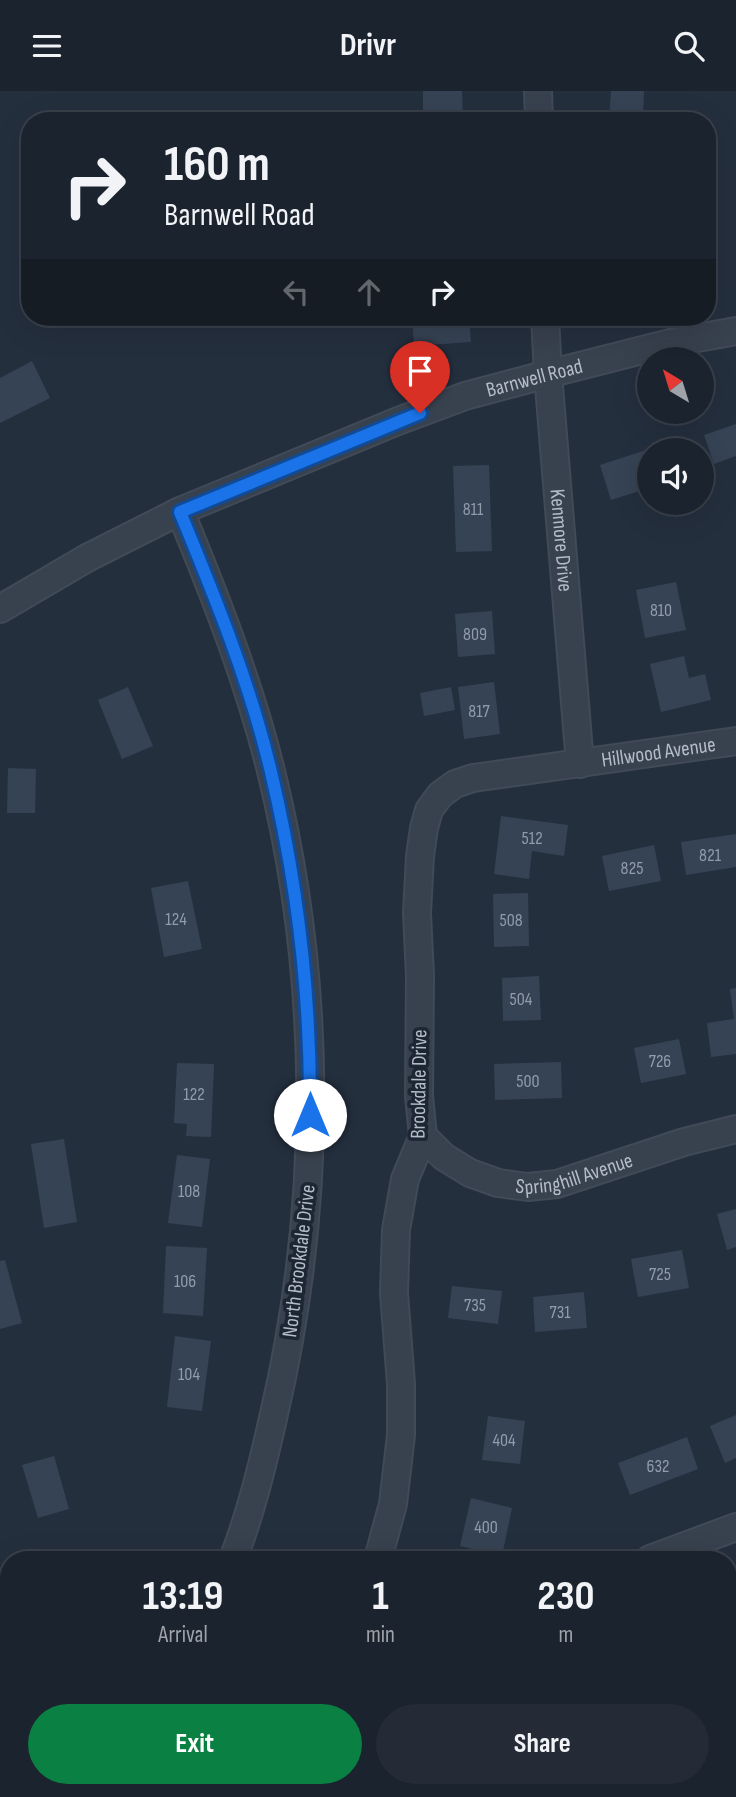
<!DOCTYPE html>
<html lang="en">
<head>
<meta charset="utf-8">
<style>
  :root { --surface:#1b232e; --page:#242b36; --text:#f1f3f6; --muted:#a0a4aa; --line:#39404a; --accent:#0b8043 }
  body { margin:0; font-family:"Sofia Sans Condensed",sans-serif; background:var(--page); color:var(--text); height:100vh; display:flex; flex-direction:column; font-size:26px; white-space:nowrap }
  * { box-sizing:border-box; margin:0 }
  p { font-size:23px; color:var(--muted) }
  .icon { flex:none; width:38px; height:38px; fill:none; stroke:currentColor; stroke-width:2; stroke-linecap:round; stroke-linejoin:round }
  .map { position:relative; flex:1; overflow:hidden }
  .panel { position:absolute; left:0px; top:1460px; width:737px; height:247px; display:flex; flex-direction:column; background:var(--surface); border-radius:28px 28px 0 0; box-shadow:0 7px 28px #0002,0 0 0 2px var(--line) }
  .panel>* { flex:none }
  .hud { position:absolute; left:21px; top:21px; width:695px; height:214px; border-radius:28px; box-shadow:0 7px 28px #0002,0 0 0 2px var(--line); background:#1b232e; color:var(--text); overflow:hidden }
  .needle { width:46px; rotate:322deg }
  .tools { position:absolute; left:637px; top:256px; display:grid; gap:14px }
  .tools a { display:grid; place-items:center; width:77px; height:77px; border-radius:50%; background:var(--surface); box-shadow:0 7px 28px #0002,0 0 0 2px var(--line); font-size:35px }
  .pin { position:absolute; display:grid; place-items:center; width:60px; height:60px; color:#fff; margin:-72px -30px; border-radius:50% 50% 50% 0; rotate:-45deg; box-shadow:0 0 7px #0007 }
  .pin .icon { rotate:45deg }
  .me { position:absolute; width:77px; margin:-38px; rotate:0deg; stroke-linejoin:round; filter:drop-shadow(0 0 5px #0008) }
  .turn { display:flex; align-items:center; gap:24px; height:147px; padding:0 28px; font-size:32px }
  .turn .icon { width:91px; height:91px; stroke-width:2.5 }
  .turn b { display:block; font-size:49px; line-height:60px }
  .lanes { display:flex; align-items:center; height:66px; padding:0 28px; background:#0003; justify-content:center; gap:35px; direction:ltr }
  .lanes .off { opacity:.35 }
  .eta { display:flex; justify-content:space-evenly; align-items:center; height:119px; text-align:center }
  .eta b { font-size:42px; font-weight:700; line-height:49px }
  .button { display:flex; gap:14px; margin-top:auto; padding:14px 28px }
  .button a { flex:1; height:80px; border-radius:42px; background:var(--accent); color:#fff; font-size:28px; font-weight:700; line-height:80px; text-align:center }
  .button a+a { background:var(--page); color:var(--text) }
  header { display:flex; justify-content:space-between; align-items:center; height:91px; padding:0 28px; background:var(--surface); font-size:32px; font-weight:700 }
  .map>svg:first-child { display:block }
  .building { fill:#364354 }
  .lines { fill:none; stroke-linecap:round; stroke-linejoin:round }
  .minor-casing { stroke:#414a57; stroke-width:30 }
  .minor { stroke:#38414e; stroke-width:26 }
  .route-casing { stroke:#114b97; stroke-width:18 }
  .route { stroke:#1a73e8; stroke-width:12 }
  .labels { text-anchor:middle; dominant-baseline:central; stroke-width:7; stroke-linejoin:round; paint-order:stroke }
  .number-label { font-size:18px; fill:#929caa }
  .street-label { font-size:21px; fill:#b4bcc9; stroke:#1d2633 }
</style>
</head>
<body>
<header><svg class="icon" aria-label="menu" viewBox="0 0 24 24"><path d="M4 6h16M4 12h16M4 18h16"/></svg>Drivr<svg class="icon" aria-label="search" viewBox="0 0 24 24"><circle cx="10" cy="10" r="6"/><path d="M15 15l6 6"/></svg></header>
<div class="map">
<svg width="736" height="1706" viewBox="0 0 736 1706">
  <rect width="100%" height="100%" fill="#242f3e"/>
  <path class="building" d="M 423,0 L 462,0 L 463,30 L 423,30 Z
    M 611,0 L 644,0 L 643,30 L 609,30 Z
    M 412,226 L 469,226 L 471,251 L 414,255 Z
    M 32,270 L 50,307 L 0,332 L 0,287 Z
    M 736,333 L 736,365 L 714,373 L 704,344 Z
    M 649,358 L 649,397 L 611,409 L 600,374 Z
    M 489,374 L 492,460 L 456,461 L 453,375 Z
    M 676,491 L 686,539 L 645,547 L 636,499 Z
    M 492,520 L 495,563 L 458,566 L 455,523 Z
    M 684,565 L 689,587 L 705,583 L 711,609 L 661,621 L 650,573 Z
    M 494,591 L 500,643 L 464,648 L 458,596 Z
    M 128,596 L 153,655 L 122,668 L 98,609 Z
    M 451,596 L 455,619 L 424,625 L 420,602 Z
    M 8,677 L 36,678 L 35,722 L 7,722 Z
    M 501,725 L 568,734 L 564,765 L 532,760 L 529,788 L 494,783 Z
    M 736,743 L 736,776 L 686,784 L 681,751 Z
    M 654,754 L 661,790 L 609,800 L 602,765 Z
    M 188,790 L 202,858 L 164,866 L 151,797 Z
    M 528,802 L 529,855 L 494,856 L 493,803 Z
    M 539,885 L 541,929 L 503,930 L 502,887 Z
    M 736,897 L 736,963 L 711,966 L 707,932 L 734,928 L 730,898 Z
    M 679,948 L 686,983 L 641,992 L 634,957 Z
    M 561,971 L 562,1007 L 495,1009 L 494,973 Z
    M 177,972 L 214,973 L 211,1046 L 186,1045 L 187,1033 L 174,1032 Z
    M 64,1048 L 77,1131 L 44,1137 L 31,1053 Z
    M 177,1064 L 210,1068 L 202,1136 L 168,1132 Z
    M 736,1118 L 736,1156 L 727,1159 L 717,1123 Z
    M 166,1155 L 207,1157 L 203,1225 L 163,1222 Z
    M 682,1159 L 689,1197 L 638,1206 L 631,1168 Z
    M 5,1169 L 22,1232 L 0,1238 L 0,1170 Z
    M 452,1195 L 502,1200 L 498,1233 L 448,1227 Z
    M 584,1201 L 587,1237 L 535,1241 L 533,1206 Z
    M 175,1245 L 211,1250 L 202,1320 L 167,1316 Z
    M 736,1324 L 736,1367 L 725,1372 L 710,1335 Z
    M 488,1325 L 525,1330 L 520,1373 L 482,1369 Z
    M 687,1346 L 698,1378 L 630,1404 L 618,1372 Z
    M 54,1365 L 69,1418 L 38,1427 L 22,1374 Z
    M 471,1407 L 512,1417 L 502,1465 L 460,1455 Z
    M 736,1531 L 736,1568 L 728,1571 L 728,1534 Z
    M 261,1698 L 278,1698 L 281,1706 L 231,1706 Z
    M 316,1698 L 352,1698 L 319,1706 Z"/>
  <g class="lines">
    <g class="minor-casing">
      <g id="minor">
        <path d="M 538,0 L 539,30"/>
        <path id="s1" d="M 545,226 L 548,283 L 580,673"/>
        <path d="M 180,420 C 215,505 249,591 271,680 C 323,891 323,1112 274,1323 C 263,1372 251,1422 233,1468"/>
        <path id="s2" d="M 0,518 L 87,467 L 180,420 L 398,330 L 465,305 L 548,283 L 670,252 L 736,240"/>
        <path id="s3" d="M 423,1045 L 444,1066 L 470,1082 L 498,1092 L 528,1096 L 557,1093 L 684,1051 L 736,1038"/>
        <path id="s4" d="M 378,1468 L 393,1413 L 401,1344 L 401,1293 L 394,1202 L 396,1139 L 405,1088 L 423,1045 L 419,1005 L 420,885 L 417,822 L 420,765 L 424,737 L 429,719 L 440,704 L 455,693 L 473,687 L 736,650"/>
        <path d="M 650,1468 L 736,1436"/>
        <path d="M 0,1572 L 9,1592"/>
      </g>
    </g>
    <use href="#minor" class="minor"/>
  </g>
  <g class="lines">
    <g class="route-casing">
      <path id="route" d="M 310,1024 C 311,908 298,794 271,681 C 250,592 215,506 180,421 L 420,322"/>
    </g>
    <use href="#route" class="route"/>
  </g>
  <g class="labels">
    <g class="number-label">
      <text x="473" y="418">811</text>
      <text x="661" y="519">810</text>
      <text x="475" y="543">809</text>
      <text x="479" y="620">817</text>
      <text x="532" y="747">512</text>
      <text x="710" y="764">821</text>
      <text x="632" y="777">825</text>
      <text x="176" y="828">124</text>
      <text x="511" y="829">508</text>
      <text x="521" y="908">504</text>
      <text x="660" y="970">726</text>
      <text x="528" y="990">500</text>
      <text x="194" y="1003">122</text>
      <text x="189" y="1100">108</text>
      <text x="660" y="1183">725</text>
      <text x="185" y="1190">106</text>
      <text x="475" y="1214">735</text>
      <text x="560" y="1221">731</text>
      <text x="189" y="1283">104</text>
      <text x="504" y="1349">404</text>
      <text x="658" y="1375">632</text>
      <text x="486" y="1436">400</text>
    </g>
    <g class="street-label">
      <text stroke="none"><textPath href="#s2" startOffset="584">Barnwell Road</textPath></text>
      <text stroke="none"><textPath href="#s1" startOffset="224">Kenmore Drive</textPath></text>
      <text stroke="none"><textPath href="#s4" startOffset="1001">Hillwood Avenue</textPath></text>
      <text transform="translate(419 993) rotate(-89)">Brookdale Drive</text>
      <text stroke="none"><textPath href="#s3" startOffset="168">Springhill Avenue</textPath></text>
      <text transform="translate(299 1170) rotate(-83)">North Brookdale Drive</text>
    </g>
  </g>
</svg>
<div class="tools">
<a><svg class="needle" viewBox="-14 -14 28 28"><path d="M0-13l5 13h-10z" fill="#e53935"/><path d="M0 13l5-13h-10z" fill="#a0a4aa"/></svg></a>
<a><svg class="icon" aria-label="sound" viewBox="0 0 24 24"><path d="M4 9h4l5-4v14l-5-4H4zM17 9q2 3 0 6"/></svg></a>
</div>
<div class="pin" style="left:420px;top:322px;background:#d93025"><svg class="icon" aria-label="arrive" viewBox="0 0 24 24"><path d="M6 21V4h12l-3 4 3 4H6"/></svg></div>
<svg class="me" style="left:310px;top:1024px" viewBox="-20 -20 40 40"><circle r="19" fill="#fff"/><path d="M0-13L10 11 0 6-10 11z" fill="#1a73e8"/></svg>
<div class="hud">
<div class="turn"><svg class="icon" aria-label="right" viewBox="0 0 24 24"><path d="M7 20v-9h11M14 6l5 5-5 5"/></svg><div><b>160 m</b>Barnwell Road</div></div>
<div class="lanes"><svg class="icon off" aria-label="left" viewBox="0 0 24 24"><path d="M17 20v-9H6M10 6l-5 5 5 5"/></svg><svg class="icon off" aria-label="ahead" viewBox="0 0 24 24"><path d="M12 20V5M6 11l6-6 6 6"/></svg><svg class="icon" aria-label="right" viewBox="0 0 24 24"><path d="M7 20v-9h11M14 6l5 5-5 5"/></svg></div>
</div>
<section class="panel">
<div class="eta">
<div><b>13:19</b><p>Arrival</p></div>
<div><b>1</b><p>min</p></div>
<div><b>230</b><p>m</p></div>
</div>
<div class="button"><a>Exit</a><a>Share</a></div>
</section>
</div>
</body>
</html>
